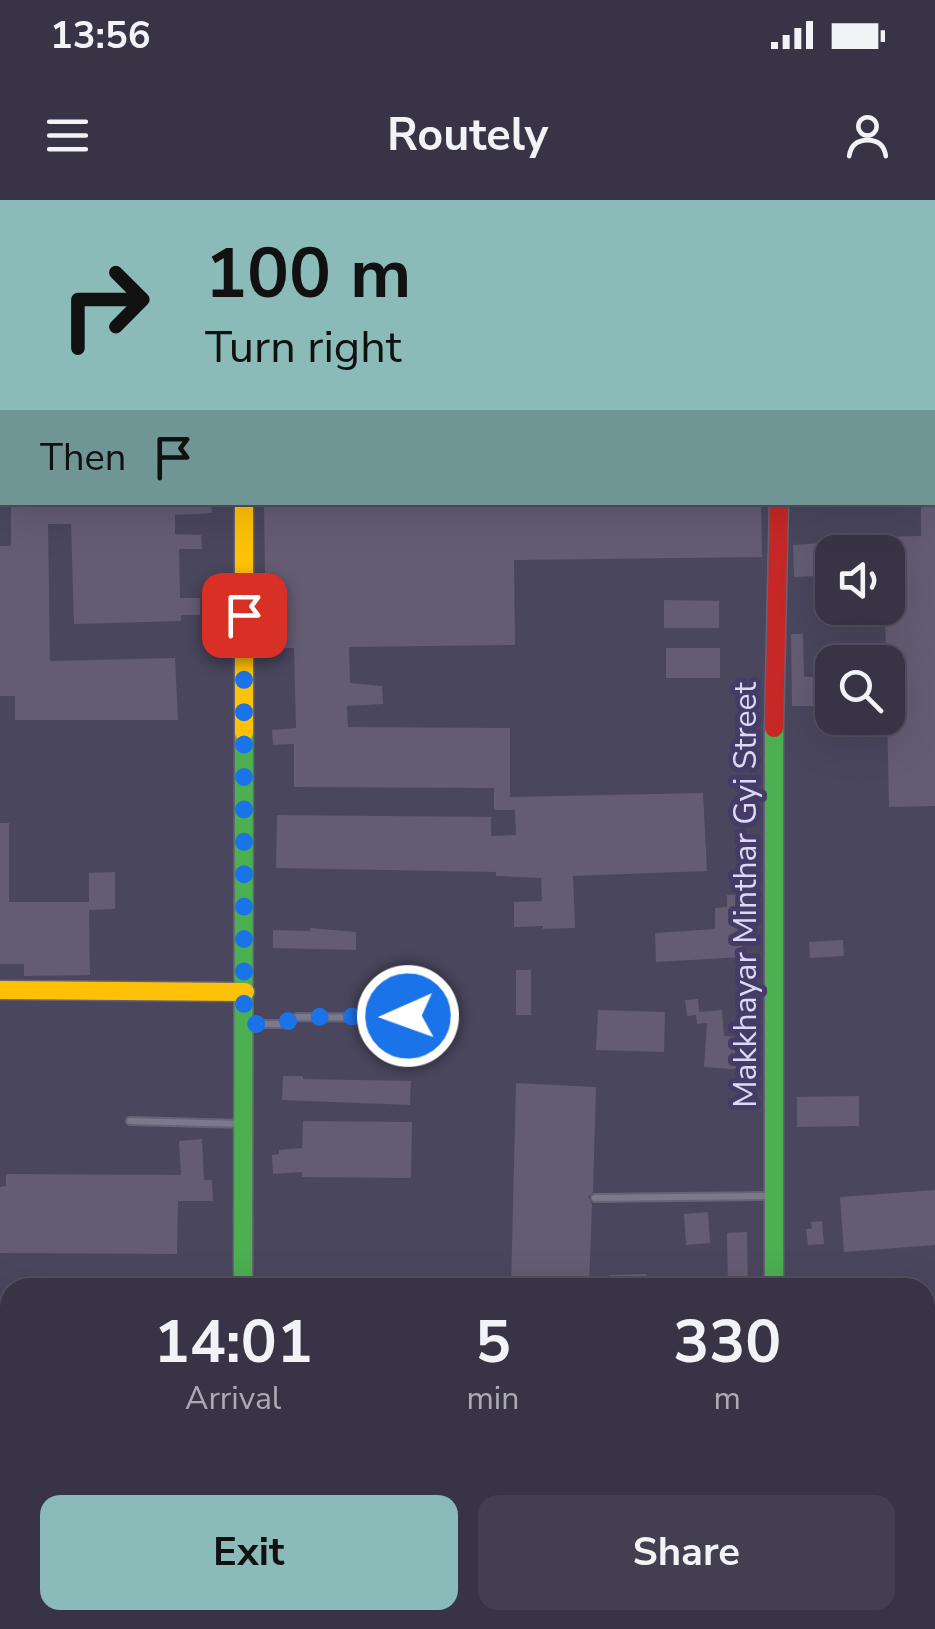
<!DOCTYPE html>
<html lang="en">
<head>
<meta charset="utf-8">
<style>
  :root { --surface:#383446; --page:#433f51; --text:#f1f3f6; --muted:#abaab3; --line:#524f5f; --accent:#8bbbb9 }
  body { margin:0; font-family:"Nunito Sans",sans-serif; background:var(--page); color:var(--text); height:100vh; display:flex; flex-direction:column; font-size:38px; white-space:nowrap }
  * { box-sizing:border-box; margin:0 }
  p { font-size:32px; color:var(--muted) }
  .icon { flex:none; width:55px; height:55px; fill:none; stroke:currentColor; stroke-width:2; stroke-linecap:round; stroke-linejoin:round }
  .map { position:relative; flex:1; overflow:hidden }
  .side { position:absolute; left:0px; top:1078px; width:935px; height:352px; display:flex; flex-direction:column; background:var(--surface); border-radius:30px 30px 0 0; box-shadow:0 10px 40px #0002,0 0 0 2px var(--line) }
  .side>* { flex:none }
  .guide { position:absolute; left:0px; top:0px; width:935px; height:305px; box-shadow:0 10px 40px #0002,0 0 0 2px var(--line); background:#8bbbb9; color:#111; overflow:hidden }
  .fabs { position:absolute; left:815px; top:335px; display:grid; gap:20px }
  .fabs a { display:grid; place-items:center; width:90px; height:90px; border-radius:20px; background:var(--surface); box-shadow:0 10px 40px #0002,0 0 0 2px var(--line); font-size:50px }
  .pin { position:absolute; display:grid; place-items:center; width:85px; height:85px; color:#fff; margin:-42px; border-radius:20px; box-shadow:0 5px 15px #0006 }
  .me { position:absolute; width:110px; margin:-55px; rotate:268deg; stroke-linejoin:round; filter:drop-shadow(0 0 8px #0008) }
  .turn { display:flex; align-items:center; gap:35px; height:210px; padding:0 40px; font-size:45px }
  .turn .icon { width:130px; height:130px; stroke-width:2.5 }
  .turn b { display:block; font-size:70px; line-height:85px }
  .then { display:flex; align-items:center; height:95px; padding:0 40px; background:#0003; gap:20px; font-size:38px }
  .eta { display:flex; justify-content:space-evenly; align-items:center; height:170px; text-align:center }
  .eta b { font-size:60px; font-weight:700; line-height:70px }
  .primary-button { display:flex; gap:20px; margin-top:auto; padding:20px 40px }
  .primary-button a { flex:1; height:115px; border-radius:20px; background:var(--accent); color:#111; font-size:40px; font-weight:700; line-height:115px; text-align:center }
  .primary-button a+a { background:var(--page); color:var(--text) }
  .status { display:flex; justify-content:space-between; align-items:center; height:70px; padding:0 50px; background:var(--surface); direction:ltr }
  .status svg { height:28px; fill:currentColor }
  header { display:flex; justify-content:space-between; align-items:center; height:130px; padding:0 40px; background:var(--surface); font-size:45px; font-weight:700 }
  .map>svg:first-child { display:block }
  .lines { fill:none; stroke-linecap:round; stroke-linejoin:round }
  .stream { stroke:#56183c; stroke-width:4 }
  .building { fill:#645c73 }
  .lane-casing { stroke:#666377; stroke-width:10 }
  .street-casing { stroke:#666377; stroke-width:16 }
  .fast-casing { stroke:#666377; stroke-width:21 }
  .slow-casing { stroke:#666377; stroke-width:21 }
  .jam-casing { stroke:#666377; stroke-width:21 }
  .lane { stroke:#7c798c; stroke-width:6 }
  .street { stroke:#7c798c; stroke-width:12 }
  .fast { stroke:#4caf50; stroke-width:18 }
  .slow { stroke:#ffc107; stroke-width:18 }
  .jam { stroke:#c62828; stroke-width:18 }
  .route { stroke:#1a73e8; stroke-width:18; stroke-dasharray:0 32.4 }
  .labels { text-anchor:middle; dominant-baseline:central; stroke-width:10; stroke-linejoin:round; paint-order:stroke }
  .street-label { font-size:32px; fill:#dcd9f4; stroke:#443c67 }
</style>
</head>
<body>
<div class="status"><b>13:56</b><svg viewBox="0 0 49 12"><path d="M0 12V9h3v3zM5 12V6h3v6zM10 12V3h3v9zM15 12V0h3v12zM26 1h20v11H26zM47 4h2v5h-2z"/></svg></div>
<header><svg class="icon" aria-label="menu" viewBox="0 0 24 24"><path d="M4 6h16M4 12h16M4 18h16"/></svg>Routely<svg class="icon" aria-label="person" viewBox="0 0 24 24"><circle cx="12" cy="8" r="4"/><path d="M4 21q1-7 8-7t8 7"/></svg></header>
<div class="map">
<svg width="935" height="1429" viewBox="0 0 935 1429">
  <rect width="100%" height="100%" fill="#4a465d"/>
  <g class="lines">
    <path class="stream" d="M 925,1242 L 935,1241
      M 0,1285 L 10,1286"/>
  </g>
  <path class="building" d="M 11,302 L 211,302 L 212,313 L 175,315 L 175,334 L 201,335 L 202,349 L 179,349 L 180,398 L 200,398 L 200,415 L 181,415 L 181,421 L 74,424 L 71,324 L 48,324 L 50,461 L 175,458 L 178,520 L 15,520 L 15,496 L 0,496 L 0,346 L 11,346 Z
    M 264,302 L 761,302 L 762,357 L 514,360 L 515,445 L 349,447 L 350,483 L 382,486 L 383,504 L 347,506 L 348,527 L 510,528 L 510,597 L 703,593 L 707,671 L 573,676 L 575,728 L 543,729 L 543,726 L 514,727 L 514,702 L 542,701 L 541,678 L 496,676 L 496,672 L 276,668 L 277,615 L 491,617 L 491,636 L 516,635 L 515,610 L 494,610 L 494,588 L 294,587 L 294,544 L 273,545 L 272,530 L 296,528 L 294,448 L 266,448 Z
    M 921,302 L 935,302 L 935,606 L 889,607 L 885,408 L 888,352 L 832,352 L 832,358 L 817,358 L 818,376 L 794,377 L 793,345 L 823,343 L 823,338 L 921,336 Z
    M 664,400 L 719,401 L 719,428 L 664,428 Z
    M 791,434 L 803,434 L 804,477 L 818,477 L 818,506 L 792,506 Z
    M 666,448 L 720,448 L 720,478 L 666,478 Z
    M 0,623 L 9,623 L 9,702 L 89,702 L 89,673 L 115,672 L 115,709 L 89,710 L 90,775 L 24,776 L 24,764 L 0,764 Z
    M 727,695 L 739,695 L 739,706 L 753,706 L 753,723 L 741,723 L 743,757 L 656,762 L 655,733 L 715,729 L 715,708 L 727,707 Z
    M 310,728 L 356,732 L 356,750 L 273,748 L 273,730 L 310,731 Z
    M 843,740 L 844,756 L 810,758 L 809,742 Z
    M 516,770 L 531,770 L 531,815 L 516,815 Z
    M 698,799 L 699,812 L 722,810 L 724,836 L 749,838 L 747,870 L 704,867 L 707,823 L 697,824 L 696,815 L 687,816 L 685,800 Z
    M 598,810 L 665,812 L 664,852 L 596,850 Z
    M 283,876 L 303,876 L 303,879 L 411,881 L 410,905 L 282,900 Z
    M 516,883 L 596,887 L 593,992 L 588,997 L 592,1004 L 589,1088 L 511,1088 Z
    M 859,896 L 859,926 L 797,927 L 797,897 Z
    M 303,921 L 412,922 L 411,978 L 302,977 L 302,972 L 273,974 L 272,955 L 279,954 L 279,950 L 302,948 Z
    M 202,939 L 204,980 L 212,980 L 213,1001 L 178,1001 L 177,1054 L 0,1053 L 0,987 L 6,986 L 6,974 L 181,975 L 179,941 Z
    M 935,990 L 935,1045 L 844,1052 L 840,997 Z
    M 708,1012 L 710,1043 L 686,1045 L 684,1014 Z
    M 822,1021 L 824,1044 L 808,1045 L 806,1029 L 812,1029 L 811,1022 Z
    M 747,1032 L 748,1088 L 728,1088 L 727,1033 Z
    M 647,1074 L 647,1088 L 609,1088 L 609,1075 Z
    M 935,1148 L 935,1189 L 925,1190 L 925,1149 Z
    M 935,1348 L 935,1398 L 925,1376 L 925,1353 Z
    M 268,1420 L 333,1420 L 333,1429 L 268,1429 Z
    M 389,1420 L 513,1420 L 514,1429 L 389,1429 Z
    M 684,1420 L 733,1420 L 736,1429 L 687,1429 Z
    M 835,1420 L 889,1420 L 890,1422 L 868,1429 L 838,1429 Z"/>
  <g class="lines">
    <g class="lane-casing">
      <path id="lane" d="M 246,824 L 281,824 L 297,817 L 404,818 L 412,812 L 419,775
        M 130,921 L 243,924
        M 595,998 L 773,996"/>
    </g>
    <g class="street-casing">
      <path id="street" d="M 249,2 L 249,0
        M 785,2 L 785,0
        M 932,258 L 935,257
        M 0,271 L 2,271
        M 925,1292 L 935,1290
        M 0,1330 L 10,1332
        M 573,1420 L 575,1429
        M 907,1420 L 911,1429
        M 241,1429 L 241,1420"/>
    </g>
    <g class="fast-casing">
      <path id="fast" d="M 243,1088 L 244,533
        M 774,1088 L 774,528"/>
    </g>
    <g class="slow-casing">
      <path id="slow" d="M 244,533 L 244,302
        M 0,790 L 245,792"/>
    </g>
    <g class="jam-casing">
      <path id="jam" d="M 774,528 L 779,302"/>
    </g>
    <use href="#lane" class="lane"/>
    <use href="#street" class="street"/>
    <use href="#fast" class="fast"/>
    <use href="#slow" class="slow"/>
    <use href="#jam" class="jam"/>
  </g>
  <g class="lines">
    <path class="route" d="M 244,415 L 244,824 L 281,824 L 298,817 L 408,816"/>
  </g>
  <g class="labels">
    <g class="street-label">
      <text transform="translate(745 695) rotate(-90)">Makkhayar Minthar Gyi Street</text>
    </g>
  </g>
</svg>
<div class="fabs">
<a><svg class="icon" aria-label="sound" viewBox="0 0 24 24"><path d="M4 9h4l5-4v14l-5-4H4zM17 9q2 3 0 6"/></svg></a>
<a><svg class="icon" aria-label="search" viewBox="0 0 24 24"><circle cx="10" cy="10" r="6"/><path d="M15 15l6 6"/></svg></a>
</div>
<div class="pin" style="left:244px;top:415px;background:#d93025"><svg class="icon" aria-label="arrive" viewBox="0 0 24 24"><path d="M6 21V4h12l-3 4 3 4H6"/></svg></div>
<svg class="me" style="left:408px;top:816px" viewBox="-20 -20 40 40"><circle r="17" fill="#1a73e8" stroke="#fff" stroke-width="3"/><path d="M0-11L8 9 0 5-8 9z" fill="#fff"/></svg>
<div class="guide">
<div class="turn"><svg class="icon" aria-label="right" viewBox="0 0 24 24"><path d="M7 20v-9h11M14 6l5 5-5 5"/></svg><div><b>100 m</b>Turn right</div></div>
<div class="then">Then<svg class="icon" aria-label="arrive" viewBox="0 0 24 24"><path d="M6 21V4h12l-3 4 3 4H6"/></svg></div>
</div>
<section class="side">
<div class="eta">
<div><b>14:01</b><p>Arrival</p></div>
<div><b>5</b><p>min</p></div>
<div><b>330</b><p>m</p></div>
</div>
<div class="primary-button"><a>Exit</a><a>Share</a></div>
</section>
</div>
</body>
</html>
